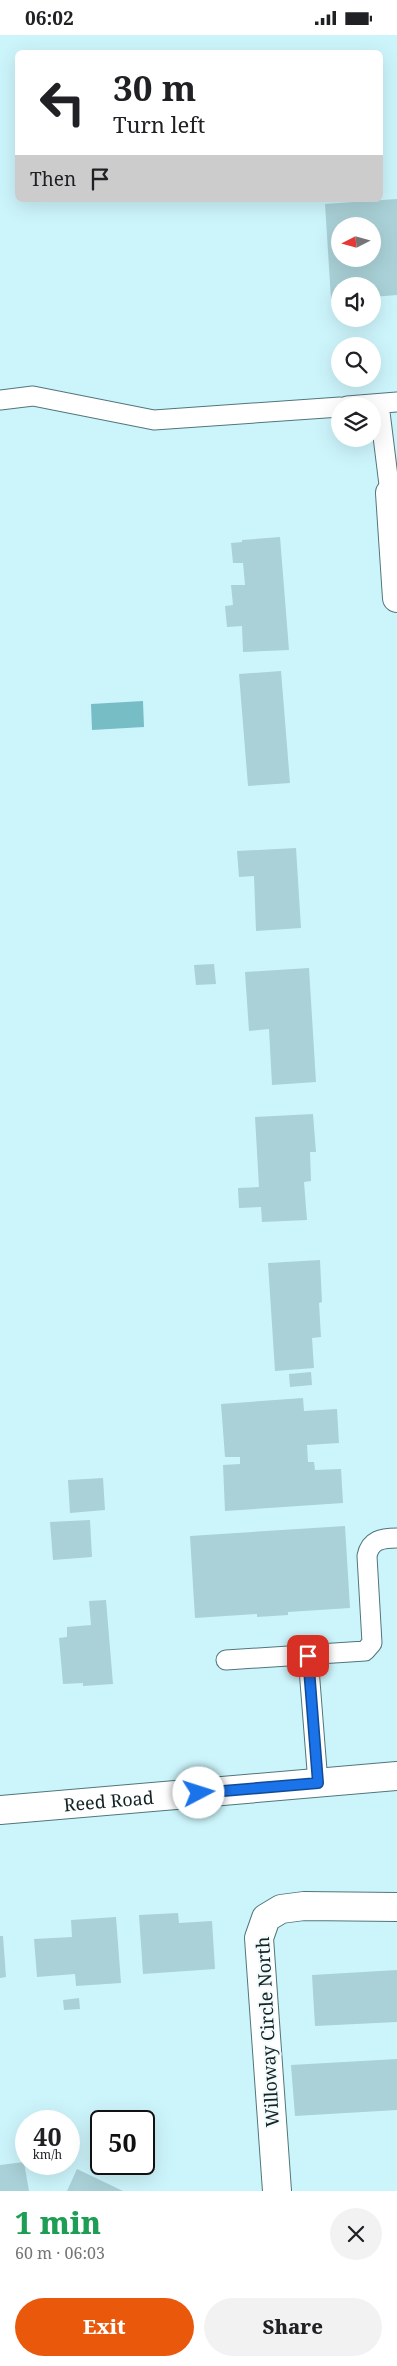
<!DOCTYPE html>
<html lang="en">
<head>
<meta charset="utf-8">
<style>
  :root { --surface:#fff; --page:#f2f2f2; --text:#202124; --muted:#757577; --accent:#ea580c }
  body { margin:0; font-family:"Noto Serif",serif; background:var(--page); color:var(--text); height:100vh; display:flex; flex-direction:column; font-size:19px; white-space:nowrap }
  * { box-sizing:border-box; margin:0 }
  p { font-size:16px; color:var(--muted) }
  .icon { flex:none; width:28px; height:28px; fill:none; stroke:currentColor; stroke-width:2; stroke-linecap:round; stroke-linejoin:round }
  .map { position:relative; height:2156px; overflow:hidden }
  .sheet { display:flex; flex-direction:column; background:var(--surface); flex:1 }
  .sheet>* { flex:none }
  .banner { position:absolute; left:15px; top:15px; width:368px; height:152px; border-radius:8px; box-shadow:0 5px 20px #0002; background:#fff; color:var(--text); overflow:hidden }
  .needle { width:32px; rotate:264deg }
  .fabs { position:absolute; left:331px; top:182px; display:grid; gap:10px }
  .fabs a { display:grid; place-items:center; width:50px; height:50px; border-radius:50%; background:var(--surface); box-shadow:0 5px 20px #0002; font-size:25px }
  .speed { position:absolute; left:15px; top:2075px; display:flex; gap:10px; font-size:25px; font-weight:700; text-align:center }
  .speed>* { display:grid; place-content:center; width:65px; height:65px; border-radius:50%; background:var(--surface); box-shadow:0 5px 20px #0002; line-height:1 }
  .speed small { font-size:12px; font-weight:400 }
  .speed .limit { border:2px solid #111; border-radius:8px; background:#fff; color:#111 }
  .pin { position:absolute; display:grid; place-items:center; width:42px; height:42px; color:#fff; margin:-21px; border-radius:10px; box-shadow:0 2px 8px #0006 }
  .me { position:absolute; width:55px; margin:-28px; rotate:85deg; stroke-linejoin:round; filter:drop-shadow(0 0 4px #0008) }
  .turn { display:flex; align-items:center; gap:18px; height:105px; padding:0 15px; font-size:22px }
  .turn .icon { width:65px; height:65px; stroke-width:2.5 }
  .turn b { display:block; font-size:35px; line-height:42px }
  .then { display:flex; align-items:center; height:48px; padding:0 15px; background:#0003; gap:10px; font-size:19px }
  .round { display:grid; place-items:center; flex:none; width:52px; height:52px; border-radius:26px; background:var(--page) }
  .head { display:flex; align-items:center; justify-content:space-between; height:85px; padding:0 15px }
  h1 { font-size:30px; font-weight:800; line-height:38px; color:#1e9e55 }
  .primary-button { display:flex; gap:10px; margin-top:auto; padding:10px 15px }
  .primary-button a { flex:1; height:58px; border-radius:30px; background:var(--accent); color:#fff; font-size:20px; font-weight:800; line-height:58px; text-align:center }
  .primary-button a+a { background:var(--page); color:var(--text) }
  .status { display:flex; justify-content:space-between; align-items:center; height:35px; padding:0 25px; background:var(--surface); direction:ltr }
  .status svg { height:14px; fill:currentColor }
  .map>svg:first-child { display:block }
  .water { fill:#77bdc6 }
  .building { fill:#a9d1d7; fill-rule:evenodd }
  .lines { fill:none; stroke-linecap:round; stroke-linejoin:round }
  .service-casing { stroke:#50767b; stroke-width:21 }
  .minor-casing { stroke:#50767b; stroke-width:30 }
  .secondary-casing { stroke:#50767b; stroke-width:30 }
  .service { stroke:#fff; stroke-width:19 }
  .minor { stroke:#fff; stroke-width:28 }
  .secondary { stroke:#fff; stroke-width:28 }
  .route-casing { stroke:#114b97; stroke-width:12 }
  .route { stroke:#1a73e8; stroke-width:9 }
  .labels { text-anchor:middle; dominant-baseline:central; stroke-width:4; stroke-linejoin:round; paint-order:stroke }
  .street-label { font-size:18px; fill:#132325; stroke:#f3fbfc }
</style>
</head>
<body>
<div class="status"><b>06:02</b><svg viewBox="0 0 49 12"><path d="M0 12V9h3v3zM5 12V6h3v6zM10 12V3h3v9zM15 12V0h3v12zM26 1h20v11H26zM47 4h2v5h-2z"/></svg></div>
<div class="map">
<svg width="397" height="2156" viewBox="0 0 397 2156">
  <rect width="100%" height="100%" fill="#ccf5fb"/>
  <path class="water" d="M 143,666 L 144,692 L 92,695 L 91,669 Z"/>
  <path class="building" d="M 397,164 L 397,260 L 372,262 L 372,251 L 340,251 L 340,264 L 331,264 L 325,169 ZM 340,191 L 372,191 L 372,224 L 340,224 Z
    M 280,502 L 289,615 L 243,617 L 242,591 L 227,592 L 225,571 L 233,570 L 231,550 L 245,550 L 243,528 L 233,528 L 231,508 L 242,507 L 242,505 Z
    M 281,636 L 290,748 L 248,751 L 239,639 Z
    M 296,813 L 301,893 L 256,896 L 254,841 L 239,842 L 237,816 Z
    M 214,929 L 216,949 L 196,950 L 194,930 Z
    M 309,933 L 316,1047 L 272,1050 L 269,994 L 249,996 L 245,937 Z
    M 313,1079 L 316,1117 L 310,1117 L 311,1146 L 304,1147 L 307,1185 L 262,1187 L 261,1172 L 239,1173 L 238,1153 L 259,1152 L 255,1082 Z
    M 320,1225 L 322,1267 L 319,1268 L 321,1302 L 312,1303 L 314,1333 L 275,1336 L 268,1228 Z
    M 311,1337 L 312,1350 L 290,1352 L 289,1339 Z
    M 303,1363 L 304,1376 L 337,1374 L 339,1408 L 307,1410 L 308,1427 L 314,1427 L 315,1435 L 341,1434 L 343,1468 L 225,1476 L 223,1430 L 240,1429 L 240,1422 L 225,1422 L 221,1369 Z
    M 103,1443 L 105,1475 L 70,1478 L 68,1445 Z
    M 90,1485 L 92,1522 L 53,1525 L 50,1487 Z
    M 345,1491 L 350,1573 L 288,1577 L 288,1580 L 257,1582 L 257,1579 L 195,1583 L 190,1501 Z
    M 106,1565 L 113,1649 L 83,1651 L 83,1648 L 63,1649 L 59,1603 L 67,1602 L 67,1592 L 91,1590 L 89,1566 Z
    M 178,1878 L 179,1888 L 212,1886 L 215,1934 L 143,1939 L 139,1880 Z
    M 116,1882 L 121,1948 L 76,1951 L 75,1939 L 37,1942 L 34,1904 L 72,1902 L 71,1885 Z
    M 0,1901 L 3,1901 L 6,1942 L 0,1943 Z
    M 397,1935 L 397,1987 L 315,1991 L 312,1940 Z
    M 79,1963 L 80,1974 L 64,1975 L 63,1965 Z
    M 397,2024 L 397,2075 L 295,2081 L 291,2030 Z
    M 24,2127 L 29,2156 L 0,2156 L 0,2130 Z
    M 77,2134 L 123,2156 L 67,2156 Z"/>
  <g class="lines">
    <g class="service-casing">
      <path id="service" d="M 0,365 L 33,361 L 154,385 L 340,372
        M 379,369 L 390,458
        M 347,371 L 397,367
        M 308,1621 L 318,1748
        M 226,1625 L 365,1616 L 372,1608 L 367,1521 C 370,1505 382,1503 397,1503"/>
    </g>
    <g class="minor-casing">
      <path id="minor" d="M 390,458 L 397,563
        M 277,2156 L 259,1903 L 266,1883 L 281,1874 L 304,1871 L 397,1872"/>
    </g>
    <g class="secondary-casing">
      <g id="secondary">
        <path id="s1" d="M 0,1775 L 397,1741"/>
      </g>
    </g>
    <use href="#service" class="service"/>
    <use href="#minor" class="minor"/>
    <use href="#secondary" class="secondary"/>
  </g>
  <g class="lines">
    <g class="route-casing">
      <path id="route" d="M 199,1758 L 318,1748 L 308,1621"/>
    </g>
    <use href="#route" class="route"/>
  </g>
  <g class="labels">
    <g class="street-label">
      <text stroke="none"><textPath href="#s1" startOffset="109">Reed Road</textPath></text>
      <text transform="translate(267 1997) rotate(-93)">Willoway Circle North</text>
    </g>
  </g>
</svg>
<div class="fabs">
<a><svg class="needle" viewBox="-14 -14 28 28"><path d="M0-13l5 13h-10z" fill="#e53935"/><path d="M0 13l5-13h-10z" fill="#757577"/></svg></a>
<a><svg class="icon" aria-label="sound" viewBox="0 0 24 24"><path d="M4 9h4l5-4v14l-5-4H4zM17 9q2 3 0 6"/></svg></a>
<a><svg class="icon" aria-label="search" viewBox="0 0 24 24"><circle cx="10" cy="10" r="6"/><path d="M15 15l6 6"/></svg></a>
<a><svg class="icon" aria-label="layers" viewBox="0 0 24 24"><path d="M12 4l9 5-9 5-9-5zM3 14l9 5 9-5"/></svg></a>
</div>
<div class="speed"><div>40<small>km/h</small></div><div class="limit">50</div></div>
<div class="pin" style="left:308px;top:1621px;background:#d93025"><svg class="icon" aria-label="arrive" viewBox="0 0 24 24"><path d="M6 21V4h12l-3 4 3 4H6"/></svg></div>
<svg class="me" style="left:199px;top:1758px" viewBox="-20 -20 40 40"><circle r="19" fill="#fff"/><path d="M0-13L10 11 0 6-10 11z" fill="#1a73e8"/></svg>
<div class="banner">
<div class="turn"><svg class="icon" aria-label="left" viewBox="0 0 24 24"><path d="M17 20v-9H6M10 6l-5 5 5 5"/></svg><div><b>30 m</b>Turn left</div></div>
<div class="then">Then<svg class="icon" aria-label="arrive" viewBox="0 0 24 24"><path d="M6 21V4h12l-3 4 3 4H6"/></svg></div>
</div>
</div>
<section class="sheet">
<div class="head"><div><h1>1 min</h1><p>60 m · 06:03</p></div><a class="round"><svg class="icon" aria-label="close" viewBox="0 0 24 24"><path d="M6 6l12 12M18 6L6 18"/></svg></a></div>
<div class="primary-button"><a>Exit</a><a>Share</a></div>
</section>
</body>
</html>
